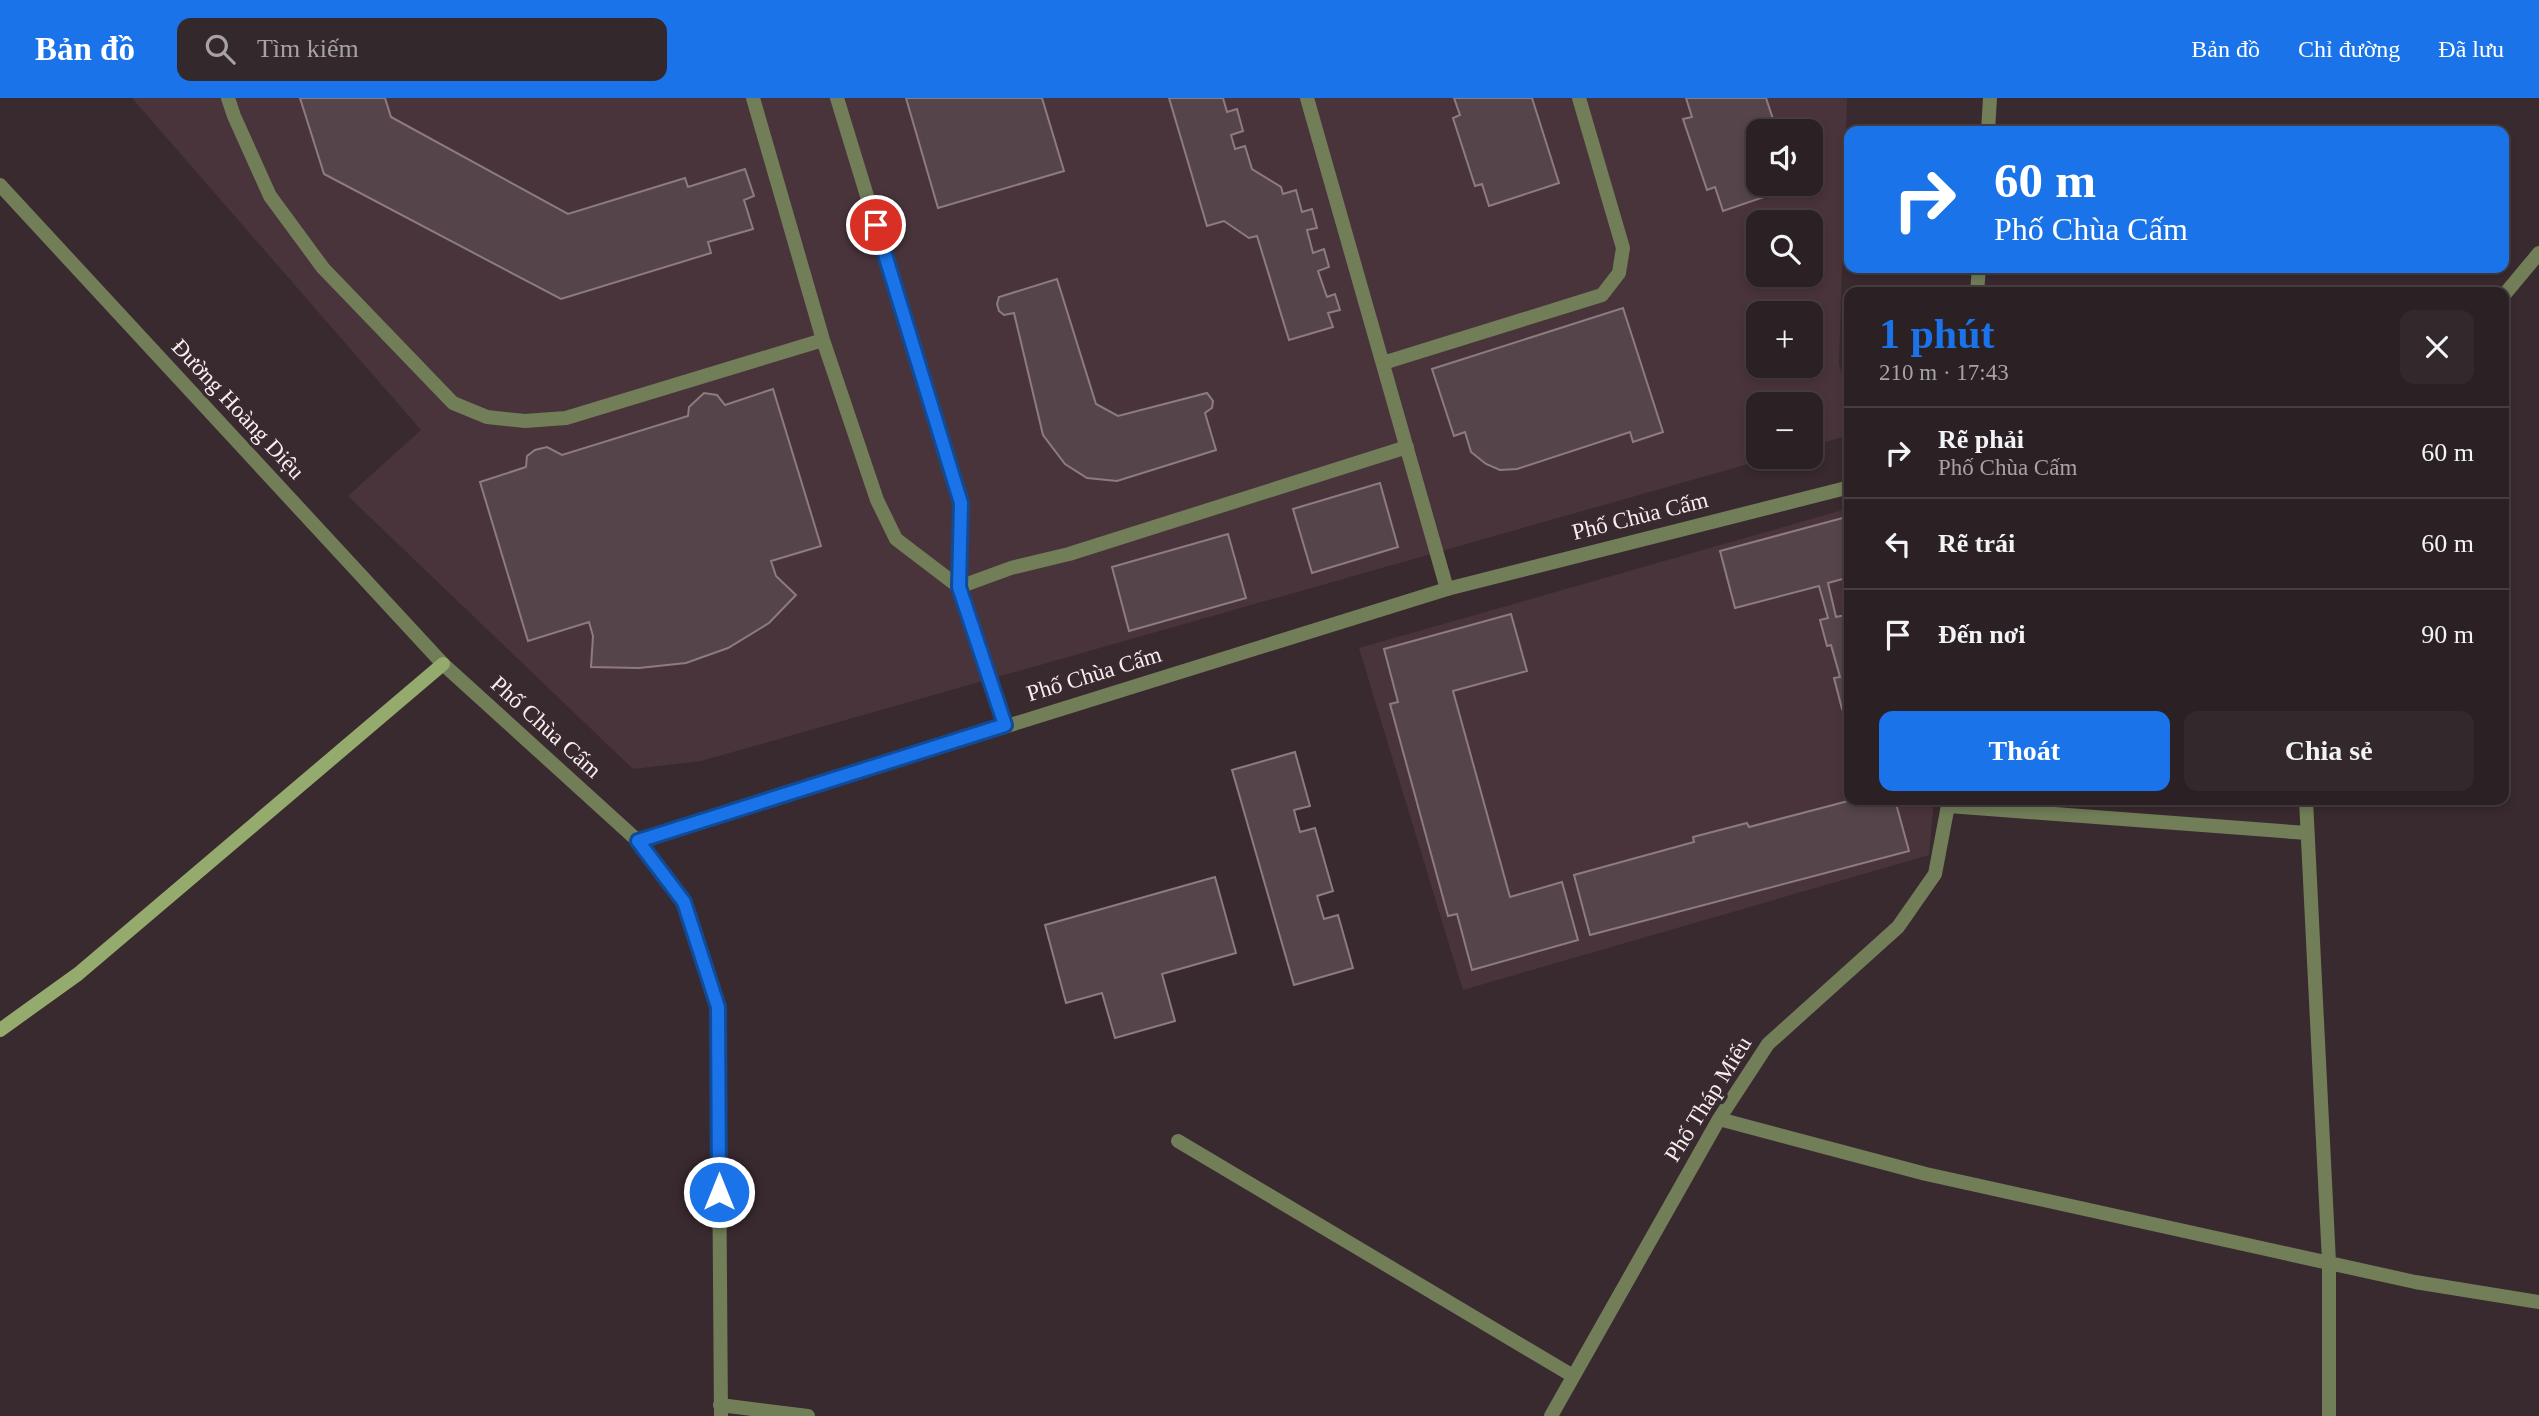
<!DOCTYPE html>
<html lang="vi">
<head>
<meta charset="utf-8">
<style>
  :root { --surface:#2b2023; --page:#33282b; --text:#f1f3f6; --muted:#a6a3a6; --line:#473e41; --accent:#1a73e8 }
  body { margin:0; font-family:"Times New Roman",serif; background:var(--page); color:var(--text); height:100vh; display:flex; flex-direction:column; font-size:26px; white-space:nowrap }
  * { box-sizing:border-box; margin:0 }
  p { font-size:23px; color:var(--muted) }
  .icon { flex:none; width:38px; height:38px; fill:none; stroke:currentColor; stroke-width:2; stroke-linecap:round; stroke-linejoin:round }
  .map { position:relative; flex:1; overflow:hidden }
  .drawer { position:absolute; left:1844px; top:189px; width:665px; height:518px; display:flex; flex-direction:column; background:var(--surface); border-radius:14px; box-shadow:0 4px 10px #0003,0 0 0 2px var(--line) }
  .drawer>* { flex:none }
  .top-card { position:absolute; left:1844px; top:28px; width:665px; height:147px; border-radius:14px; box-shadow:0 4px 10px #0003,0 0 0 2px var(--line); background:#1a73e8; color:#fff; overflow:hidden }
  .buttons { position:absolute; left:1746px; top:21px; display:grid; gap:14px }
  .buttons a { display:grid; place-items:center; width:77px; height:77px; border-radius:14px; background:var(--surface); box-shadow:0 4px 10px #0003,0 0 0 2px var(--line); font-size:35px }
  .pin { position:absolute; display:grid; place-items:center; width:60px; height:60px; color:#fff; margin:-30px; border:4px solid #fff; border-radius:50%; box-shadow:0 2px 7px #0007 }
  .me { position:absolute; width:77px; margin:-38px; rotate:0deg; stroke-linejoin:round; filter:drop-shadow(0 0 5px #0008) }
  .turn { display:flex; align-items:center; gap:24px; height:147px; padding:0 35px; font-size:32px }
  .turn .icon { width:91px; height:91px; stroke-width:2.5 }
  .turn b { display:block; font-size:49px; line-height:60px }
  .round { display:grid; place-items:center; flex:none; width:74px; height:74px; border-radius:14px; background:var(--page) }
  .head { display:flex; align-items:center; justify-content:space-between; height:119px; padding:0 35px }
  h1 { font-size:42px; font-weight:700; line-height:52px; color:var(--accent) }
  .primary-button { display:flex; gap:14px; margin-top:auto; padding:14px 35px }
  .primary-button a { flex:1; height:80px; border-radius:14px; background:var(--accent); color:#fff; font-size:28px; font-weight:700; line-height:80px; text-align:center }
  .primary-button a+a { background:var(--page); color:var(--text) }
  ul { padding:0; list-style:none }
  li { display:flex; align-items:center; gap:21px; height:91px; padding:0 35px; border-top:2px solid var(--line) }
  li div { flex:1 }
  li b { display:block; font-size:26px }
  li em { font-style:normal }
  header { display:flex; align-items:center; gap:42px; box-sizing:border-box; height:98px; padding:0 35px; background:var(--accent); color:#fff }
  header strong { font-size:33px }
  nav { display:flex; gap:38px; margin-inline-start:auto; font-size:24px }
  .search { width:490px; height:63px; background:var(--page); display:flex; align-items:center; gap:18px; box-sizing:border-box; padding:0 24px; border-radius:14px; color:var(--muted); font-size:26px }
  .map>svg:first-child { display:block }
  .built { fill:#4a343b; fill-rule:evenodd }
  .building { fill:#55454a; stroke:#8c7b80; stroke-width:2 }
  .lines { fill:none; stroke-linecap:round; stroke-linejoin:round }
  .lane { stroke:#717e58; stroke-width:14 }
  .street { stroke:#717e58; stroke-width:14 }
  .secondary { stroke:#95aa6d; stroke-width:14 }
  .route-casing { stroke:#114b97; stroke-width:18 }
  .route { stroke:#1a73e8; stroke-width:12 }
  .labels { text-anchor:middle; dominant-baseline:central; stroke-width:7; stroke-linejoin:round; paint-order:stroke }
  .street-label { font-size:23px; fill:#f8eef1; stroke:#392a2f }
</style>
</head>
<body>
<header>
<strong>Bản đồ</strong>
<div class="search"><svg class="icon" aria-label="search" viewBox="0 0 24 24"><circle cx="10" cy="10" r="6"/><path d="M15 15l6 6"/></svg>Tìm kiếm</div>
<nav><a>Bản đồ</a><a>Chỉ đường</a><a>Đã lưu</a></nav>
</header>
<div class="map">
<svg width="2539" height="1318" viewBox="0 0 2539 1318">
  <rect width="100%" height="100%" fill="#392a2f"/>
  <path class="built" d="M 132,0 L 1847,0 L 1839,267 L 1850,296 L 1850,337 L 1811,348 L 1811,306 L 1759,306 L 1759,359 L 1773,359 L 701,663 L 633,671 L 348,398 L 421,332 ZM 1759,33 L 1811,33 L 1811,86 L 1759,86 ZM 1759,124 L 1811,124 L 1811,177 L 1759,177 ZM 1759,215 L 1811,215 L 1811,268 L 1759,268 Z
    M 1850,410 L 1850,702 L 1934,702 L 1929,757 L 1463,892 L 1359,550 Z"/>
  <path class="building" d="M 300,0 L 385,0 L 391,19 L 568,116 L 685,80 L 688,89 L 745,71 L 754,98 L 744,102 L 753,131 L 708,144 L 711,155 L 561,201 L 324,76 Z
    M 906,0 L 1042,0 L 1064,73 L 938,110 Z
    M 1169,0 L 1223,0 L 1227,14 L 1237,11 L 1243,33 L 1231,37 L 1235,51 L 1245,48 L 1252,71 L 1281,89 L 1283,96 L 1296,92 L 1302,114 L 1312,111 L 1317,130 L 1307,132 L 1313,155 L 1324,151 L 1329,169 L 1318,173 L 1327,199 L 1335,196 L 1340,212 L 1328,215 L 1333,229 L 1289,242 L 1257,138 L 1249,140 L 1224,123 L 1207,128 Z
    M 1454,0 L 1532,0 L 1559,85 L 1489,108 L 1482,86 L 1475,88 L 1453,20 L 1460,17 Z
    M 1686,0 L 1766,0 L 1777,33 L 1759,33 L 1759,86 L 1795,86 L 1796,88 L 1723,113 L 1715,89 L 1707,92 L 1683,21 L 1692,19 Z
    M 1057,181 L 1096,306 L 1118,318 L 1207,295 L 1213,303 L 1212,310 L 1205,315 L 1216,352 L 1117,383 L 1087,380 L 1065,366 L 1043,337 L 1014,215 L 1004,217 L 999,213 L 997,206 L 999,199 Z
    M 1623,210 L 1663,334 L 1633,344 L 1630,334 L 1517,371 L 1500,372 L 1486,366 L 1471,354 L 1465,334 L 1454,338 L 1432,271 Z
    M 773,291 L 821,448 L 771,463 L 776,478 L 796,497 L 769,525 L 728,550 L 686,565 L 639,570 L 591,569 L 593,538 L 589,524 L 528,543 L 480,384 L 526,369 L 527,358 L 535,352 L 547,349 L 562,357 L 688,318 L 689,309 L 704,295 L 717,297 L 725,307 Z
    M 1380,385 L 1398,449 L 1312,475 L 1293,411 Z
    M 1850,418 L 1850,479 L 1828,485 L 1836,519 L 1850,516 L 1850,623 L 1846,610 L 1842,611 L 1834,580 L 1840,579 L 1831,547 L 1827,548 L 1820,522 L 1828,520 L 1819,488 L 1735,510 L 1720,453 Z
    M 1228,436 L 1246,500 L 1129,533 L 1112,469 Z
    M 1511,516 L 1527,573 L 1453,593 L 1510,799 L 1562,784 L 1578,842 L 1472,872 L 1457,816 L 1448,818 L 1390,606 L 1398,604 L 1384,551 Z
    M 1295,654 L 1310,708 L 1294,712 L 1300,734 L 1315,730 L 1333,793 L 1317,798 L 1324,821 L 1338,817 L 1353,870 L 1294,887 L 1232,672 Z
    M 1852,702 L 1895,702 L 1909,753 L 1590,837 L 1574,777 L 1694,744 L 1693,739 L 1747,725 L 1749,729 Z
    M 1215,779 L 1236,855 L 1162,876 L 1175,923 L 1115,940 L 1102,895 L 1066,905 L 1045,827 Z"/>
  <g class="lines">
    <path class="lane" d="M 228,0 L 234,18 L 270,98 L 323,170 L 453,305 L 487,319 L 525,323 L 566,320 L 823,242
      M 753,0 L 823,242 L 877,402 L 896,441 L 959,489 L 1011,470 L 1069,456 L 1407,349
      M 837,0 L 961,405 L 959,489 L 1005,627
      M 1307,0 L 1447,491
      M 1383,265 L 1602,197 L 1619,175 L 1623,150 L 1579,0"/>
    <path class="street" d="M 1988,33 L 1990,0
      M 0,87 L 443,566 L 638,743 L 684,804 L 718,909 L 721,1318
      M 1977,194 L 1979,170
      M 2504,197 L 2539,155
      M 2306,702 L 2329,1164 L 2329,1318
      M 1949,708 L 2307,735
      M 638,743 L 1447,491 L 1850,389
      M 1719,1021 L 1926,1076 L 2415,1184 L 2539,1204
      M 1178,1043 L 1573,1278
      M 720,1307 L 808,1318
      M 1551,1318 L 1719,1021 L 1768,946 L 1898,829 L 1935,776 L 1949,702"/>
    <path class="secondary" d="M 0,932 L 78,876 L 443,566"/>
  </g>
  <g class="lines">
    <g class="route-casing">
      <path id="route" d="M 719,1094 L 718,909 L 684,804 L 638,743 L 1005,627 L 959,489 L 961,405 L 876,127"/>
    </g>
    <use href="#route" class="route"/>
  </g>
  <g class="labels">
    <g class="street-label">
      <text transform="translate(238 311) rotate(47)">Đường Hoàng Diệu</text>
      <text transform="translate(1640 418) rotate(-14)">Phố Chùa Cấm</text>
      <text transform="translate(1094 576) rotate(-17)">Phố Chùa Cấm</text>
      <text transform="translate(546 629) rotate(42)">Phố Chùa Cấm</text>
      <text transform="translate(1708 1001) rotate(-58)">Phố Tháp Miếu</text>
    </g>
  </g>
</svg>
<div class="buttons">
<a><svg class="icon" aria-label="sound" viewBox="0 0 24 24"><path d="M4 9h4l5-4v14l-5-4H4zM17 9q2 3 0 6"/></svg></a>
<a><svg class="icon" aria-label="search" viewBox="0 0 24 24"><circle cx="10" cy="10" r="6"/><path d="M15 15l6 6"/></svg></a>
<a>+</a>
<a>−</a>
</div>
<div class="pin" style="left:876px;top:127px;background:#d93025"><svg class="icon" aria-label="arrive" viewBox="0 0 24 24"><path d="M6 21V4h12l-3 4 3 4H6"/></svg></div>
<svg class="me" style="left:719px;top:1094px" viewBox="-20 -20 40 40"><circle r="17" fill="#1a73e8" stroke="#fff" stroke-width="3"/><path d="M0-11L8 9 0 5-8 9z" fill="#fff"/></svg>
<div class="top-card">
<div class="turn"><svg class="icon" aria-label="right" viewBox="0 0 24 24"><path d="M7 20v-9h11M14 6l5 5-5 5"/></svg><div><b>60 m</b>Phố Chùa Cấm</div></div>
</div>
<section class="drawer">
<div class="head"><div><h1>1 phút</h1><p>210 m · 17:43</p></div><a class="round"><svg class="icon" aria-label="close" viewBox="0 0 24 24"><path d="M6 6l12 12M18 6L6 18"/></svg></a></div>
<ul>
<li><svg class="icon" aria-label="right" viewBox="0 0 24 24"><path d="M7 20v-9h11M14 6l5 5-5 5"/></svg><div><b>Rẽ phải</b><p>Phố Chùa Cấm</p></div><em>60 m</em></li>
<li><svg class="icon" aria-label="left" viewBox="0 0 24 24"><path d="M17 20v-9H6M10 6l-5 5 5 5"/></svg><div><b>Rẽ trái</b></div><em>60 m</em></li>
<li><svg class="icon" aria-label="arrive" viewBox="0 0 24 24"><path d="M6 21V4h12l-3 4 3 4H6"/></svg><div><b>Đến nơi</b></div><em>90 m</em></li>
</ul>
<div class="primary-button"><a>Thoát</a><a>Chia sẻ</a></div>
</section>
</div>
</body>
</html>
